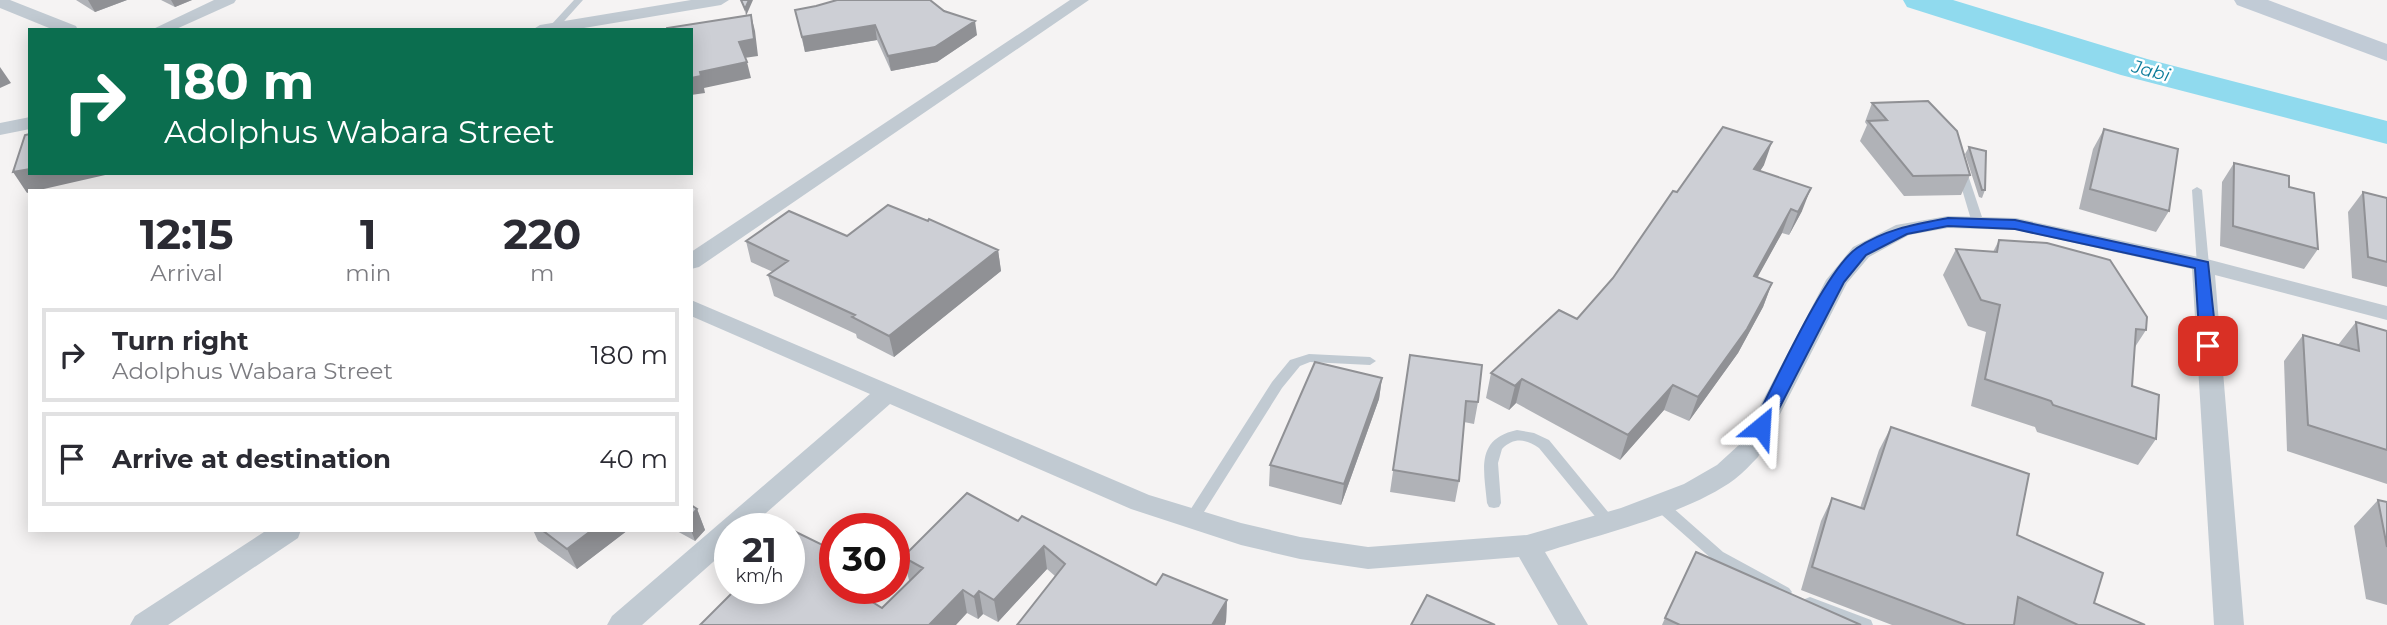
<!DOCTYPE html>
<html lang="en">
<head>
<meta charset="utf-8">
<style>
  :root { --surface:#fff; --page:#f2f2f3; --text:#2b2b33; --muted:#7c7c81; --line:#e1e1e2 }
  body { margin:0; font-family:Montserrat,sans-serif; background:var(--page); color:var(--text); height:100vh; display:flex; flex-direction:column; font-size:26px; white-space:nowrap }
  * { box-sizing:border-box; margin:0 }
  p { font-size:23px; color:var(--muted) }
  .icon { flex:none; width:38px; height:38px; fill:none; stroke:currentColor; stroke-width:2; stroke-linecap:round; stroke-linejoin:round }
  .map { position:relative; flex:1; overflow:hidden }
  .drawer { position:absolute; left:28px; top:189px; width:665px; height:343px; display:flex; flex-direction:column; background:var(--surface); border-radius:0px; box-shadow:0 4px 18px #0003 }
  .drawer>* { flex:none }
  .top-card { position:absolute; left:28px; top:28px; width:665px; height:147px; border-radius:0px; box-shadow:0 4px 18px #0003; background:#0b6e4f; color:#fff; overflow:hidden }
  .speed { position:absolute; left:714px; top:513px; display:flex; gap:14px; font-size:35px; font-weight:700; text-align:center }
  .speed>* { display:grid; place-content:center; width:91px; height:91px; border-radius:50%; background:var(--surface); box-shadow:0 4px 18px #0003; line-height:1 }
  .speed small { font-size:18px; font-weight:400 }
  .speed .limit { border:10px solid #d22; background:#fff; color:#111 }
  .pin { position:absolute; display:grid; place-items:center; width:60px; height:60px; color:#fff; margin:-30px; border-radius:14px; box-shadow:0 4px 10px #0006 }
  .me { position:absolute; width:77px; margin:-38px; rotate:27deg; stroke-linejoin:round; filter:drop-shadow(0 0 5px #0008) }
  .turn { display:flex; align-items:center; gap:24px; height:147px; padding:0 21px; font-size:32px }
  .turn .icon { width:91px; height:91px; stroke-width:2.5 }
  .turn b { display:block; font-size:49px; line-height:60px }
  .eta { display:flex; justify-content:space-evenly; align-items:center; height:119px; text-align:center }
  .eta b { font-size:42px; font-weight:700; line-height:49px }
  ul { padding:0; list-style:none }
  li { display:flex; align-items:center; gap:21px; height:94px; margin:0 14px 10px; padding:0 7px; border:4px solid var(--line); border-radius:0px }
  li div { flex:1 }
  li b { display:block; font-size:26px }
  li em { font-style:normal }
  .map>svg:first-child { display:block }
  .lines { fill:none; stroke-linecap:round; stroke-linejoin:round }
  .river { fill:#90daee; fill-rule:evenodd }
  .lane { fill:#c1cad2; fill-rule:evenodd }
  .street { fill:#c1cad2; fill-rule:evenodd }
  .secondary { fill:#c1cbd6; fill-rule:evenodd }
  .wall { fill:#b0b2b7 }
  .shaded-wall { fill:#909195 }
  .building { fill:#cdcfd5; stroke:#909195; stroke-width:2 }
  .route { fill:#2563eb; stroke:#184099; stroke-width:2 }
  .labels { text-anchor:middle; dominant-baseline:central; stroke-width:5; stroke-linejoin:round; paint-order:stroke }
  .far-water-label { font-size:18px; font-style:italic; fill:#0c7c9b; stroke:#fff }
</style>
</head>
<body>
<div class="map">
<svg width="2387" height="625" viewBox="0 0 2387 625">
  <rect width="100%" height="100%" fill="#f5f3f3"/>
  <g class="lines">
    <path class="river" d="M 1903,0 L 1953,0 L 2147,59 L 2387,121 L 2387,144 L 2121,75 L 1907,7 Z"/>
    <path class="lane" d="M 574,0 L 583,0 L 557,29 L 551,29 L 551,25 Z
      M 1961,166 L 1966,169 L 1984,223 L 1982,225 L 1978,226 L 1972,223 L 1956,169 Z
      M 2197,187 L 2202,190 L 2209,265 L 2203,269 L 2197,265 L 2192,190 Z
      M 1309,354 L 1370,357 L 1376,361 L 1370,365 L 1310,362 L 1300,366 L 1282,388 L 1197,523 L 1192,525 L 1187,523 L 1185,519 L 1187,515 L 1272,382 L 1290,360 Z
      M 1517,430 L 1534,433 L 1549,440 L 1613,518 L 1615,522 L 1613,526 L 1608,528 L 1603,526 L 1539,448 C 1526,439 1514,437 1502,449 L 1498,463 L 1501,503 L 1499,507 L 1494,508 L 1489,507 L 1487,503 C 1484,470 1475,439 1517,430 Z
      M 1659,499 L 1664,500 L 1723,552 L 1789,588 L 1792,592 L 1789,596 L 1784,598 L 1779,596 L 1713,560 L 1654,508 L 1652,504 L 1654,500 Z
      M 1810,597 L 1871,620 L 1873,625 L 1848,625 L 1805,607 L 1802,603 L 1805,599 Z"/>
    <path class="street" d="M 0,0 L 10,0 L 76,26 L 78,30 L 54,30 L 0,8 Z
      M 214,0 L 236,0 L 234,3 L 174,30 L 151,30 Z
      M 691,0 L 729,0 L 721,5 L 572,30 L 532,30 L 540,25 Z
      M 1070,0 L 1089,0 L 699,267 L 691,269 L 691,252 Z
      M 30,117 L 30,129 L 0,135 L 0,123 Z
      M 1948,216 L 2016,218 L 2203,258 L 2387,306 L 2387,320 L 2215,275 L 2244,625 L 2214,625 L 2192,269 L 2016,230 L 1948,228 L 1909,235 L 1869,257 L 1847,283 L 1758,457 C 1751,464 1743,473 1735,479 C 1688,514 1601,534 1545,552 L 1588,625 L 1558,625 L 1519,557 L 1368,569 L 1300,559 L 1241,545 L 1131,509 L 890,404 L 749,528 L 730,528 L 730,547 L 642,625 L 607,625 L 612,616 L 870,394 L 691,316 L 691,300 L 1149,495 L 1241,523 L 1300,537 L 1368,547 L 1527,535 L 1621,508 L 1684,484 L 1717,465 L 1740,444 L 1826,280 L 1853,247 L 1896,225 Z
      M 267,530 L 301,530 L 298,538 L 168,625 L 130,625 L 135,616 Z"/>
    <path class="secondary" d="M 2234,0 L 2268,0 L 2387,44 L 2387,61 L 2237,5 Z"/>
  </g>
  <path class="wall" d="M 76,0 L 127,0 L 95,12 Z
    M 161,0 L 192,0 L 175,7 Z
    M 795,10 L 977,35 L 937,62 L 891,71 L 877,40 L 805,52 Z
    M 1872,103 L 1970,175 L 1961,195 L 1904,196 L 1860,141 L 1867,125 L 1865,122 Z
    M 2104,129 L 2169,211 L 2156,232 L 2079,209 L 2093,149 Z
    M 1969,147 L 1985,190 L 1982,198 L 1979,197 L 1965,154 Z
    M 2234,163 L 2318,249 L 2304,269 L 2220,246 L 2222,182 Z
    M 1764,165 L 1760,171 L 1802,211 L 1789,235 L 1782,233 L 1757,277 L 1772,283 L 1763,307 L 1738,353 L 1689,421 L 1664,410 L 1620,460 L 1516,403 L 1509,410 L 1486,398 L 1491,373 L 1577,319 L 1613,278 L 1677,192 Z
    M 2363,192 L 2387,198 L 2387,287 L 2352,278 L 2348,212 Z
    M 847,236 L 998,250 L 1001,271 L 894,357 L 857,338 L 856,334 L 774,296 L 768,275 L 773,272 L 751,262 L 746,241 Z
    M 1999,240 L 2146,330 L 2135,347 L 2132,386 L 2156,439 L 2138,465 L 2037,432 L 2035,427 L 1971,406 L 1986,332 L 1968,326 L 1943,275 L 1956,249 L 1993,252 Z
    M 2356,322 L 2387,331 L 2387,484 L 2287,451 L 2284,361 L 2303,335 L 2338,345 Z
    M 1410,355 L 1478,402 L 1474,424 L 1464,422 L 1459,481 L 1455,502 L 1390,492 Z
    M 1382,378 L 1379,399 L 1341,505 L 1269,486 L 1270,465 Z
    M 1891,427 L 2094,603 L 2145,625 L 1892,625 L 1801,590 L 1821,521 L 1832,498 L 1860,508 L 1879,450 Z
    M 2378,500 L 2387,502 L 2387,605 L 2366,599 L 2354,526 Z
    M 697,509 L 705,530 L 695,541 L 675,530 L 691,530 Z
    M 1018,521 L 1156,585 L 1227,600 L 1226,622 L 1055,576 L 1047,569 L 998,622 L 983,614 L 978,619 L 967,613 L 700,625 L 835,588 L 872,588 L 872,589 L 865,597 L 882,608 L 910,581 L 909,580 L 903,557 Z
    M 533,530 L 628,530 L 577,569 L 538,541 Z
    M 1665,618 L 1861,625 L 1662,625 Z"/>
  <path class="shaded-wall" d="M 88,0 L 127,0 L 95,12 Z
    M 171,0 L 192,0 L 175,7 Z
    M 749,0 L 753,0 L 746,16 L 745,9 Z
    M 751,15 L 755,31 L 758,56 L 744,58 L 739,42 Z
    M 975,21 L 977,35 L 937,62 L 891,71 L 888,56 Z
    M 875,25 L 877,40 L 805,52 L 802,37 Z
    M 747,62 L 751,78 L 704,88 L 705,93 L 691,95 L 691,78 L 700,72 Z
    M 0,67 L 11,83 L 0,88 Z
    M 1772,142 L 1764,165 L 1746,192 L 1754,169 Z
    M 30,169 L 30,173 L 114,173 L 35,191 L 30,191 L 30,192 L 27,193 L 13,172 Z
    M 1811,188 L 1802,211 L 1789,235 L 1798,212 Z
    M 1791,209 L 1782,233 L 1745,300 L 1754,276 Z
    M 998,250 L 1001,271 L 894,357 L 889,336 Z
    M 1772,283 L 1763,307 L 1738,353 L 1689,421 L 1698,397 Z
    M 1382,378 L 1379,399 L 1341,505 L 1344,484 Z
    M 1522,379 L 1516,403 L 1509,410 L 1515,386 Z
    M 1673,385 L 1664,410 L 1620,460 L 1628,435 Z
    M 697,509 L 705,530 L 695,541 L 691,530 L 691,516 Z
    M 592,530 L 628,530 L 577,569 L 567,549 Z
    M 1044,546 L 1047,569 L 998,622 L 994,600 Z
    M 849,588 L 872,588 L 872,589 L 855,609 Z
    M 963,590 L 967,613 L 956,625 L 929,625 Z
    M 979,591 L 983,614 L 978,619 L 974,597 Z
    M 1227,600 L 1226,622 L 1225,625 L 1212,625 Z"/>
  <path class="building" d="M 741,0 L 749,0 L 745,9 Z
    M 837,0 L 930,0 L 944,11 L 975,21 L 935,47 L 888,56 L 875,25 L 802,37 L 795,10 L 816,6 Z
    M 751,15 L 754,39 L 739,42 L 747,62 L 700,72 L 701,76 L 691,78 L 691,30 L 667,30 L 667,28 Z
    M 1928,101 L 1957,131 L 1970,175 L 1913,176 L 1868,121 L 1887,120 L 1872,103 Z
    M 1723,127 L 1772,142 L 1754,169 L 1811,188 L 1798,212 L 1791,209 L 1754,276 L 1772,283 L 1747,329 L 1698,397 L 1673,385 L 1628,435 L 1522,379 L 1515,386 L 1491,373 L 1559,310 L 1577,319 L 1613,278 L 1673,191 L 1677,192 Z
    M 2104,129 L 2178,149 L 2169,211 L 2090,189 Z
    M 30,134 L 30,169 L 13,172 L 25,135 Z
    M 1969,147 L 1986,151 L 1985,190 L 1982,190 Z
    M 2234,163 L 2289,176 L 2289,187 L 2314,193 L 2318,249 L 2233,226 Z
    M 2363,192 L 2387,198 L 2387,262 L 2368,257 Z
    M 888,205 L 928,221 L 929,219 L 998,250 L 889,336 L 852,317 L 855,315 L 768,275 L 788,261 L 746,241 L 789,211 L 847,236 Z
    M 1999,240 L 2047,243 L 2110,260 L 2147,317 L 2146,330 L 2136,329 L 2132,386 L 2159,395 L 2156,439 L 2053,405 L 2051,401 L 1985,379 L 2000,305 L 1981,300 L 1956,249 L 1997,252 Z
    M 2356,322 L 2387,331 L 2387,450 L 2308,425 L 2303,335 L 2359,351 Z
    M 1410,355 L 1482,365 L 1478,402 L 1466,401 L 1459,481 L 1393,470 Z
    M 1315,362 L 1382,378 L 1344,484 L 1270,465 Z
    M 1891,427 L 2029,474 L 2017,535 L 2103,573 L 2094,603 L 2145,625 L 2078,625 L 2018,597 L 2014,625 L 1966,625 L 1812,567 L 1832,498 L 1864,509 Z
    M 967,493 L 1018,521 L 1022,516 L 1156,585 L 1163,574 L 1227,600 L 1212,625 L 1017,625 L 1065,564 L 1044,546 L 994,600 L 979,591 L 974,597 L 963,590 L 929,625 L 700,625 L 737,588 L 789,588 L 789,536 L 794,531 L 835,551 L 835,588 L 850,588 L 882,608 L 923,568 L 903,557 Z
    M 2378,500 L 2387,502 L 2387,547 Z
    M 691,505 L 697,509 L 691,516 Z
    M 542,530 L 592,530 L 567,549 Z
    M 1696,552 L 1861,625 L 1680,625 L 1665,618 Z
    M 1427,595 L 1495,625 L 1411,625 Z"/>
  <path class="route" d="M 1948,218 L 2015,220 L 2208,262 L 2217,346 L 2208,352 L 2200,346 L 2195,268 L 2015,229 L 1948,226 L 1907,234 L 1866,255 L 1844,282 L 1767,432 L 1755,432 L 1752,427 C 1773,387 1825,270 1857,248 C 1885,229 1916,224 1948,218 Z"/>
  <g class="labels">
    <g class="far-water-label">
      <text transform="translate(2151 71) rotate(15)">Jabi</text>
    </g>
  </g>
</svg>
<div class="speed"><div>21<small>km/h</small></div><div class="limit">30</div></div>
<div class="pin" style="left:2208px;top:346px;background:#d93025"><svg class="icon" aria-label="arrive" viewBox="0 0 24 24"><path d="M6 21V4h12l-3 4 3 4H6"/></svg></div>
<svg class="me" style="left:1761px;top:427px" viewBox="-20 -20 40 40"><path d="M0-17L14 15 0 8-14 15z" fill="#2563eb" stroke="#fff" stroke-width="4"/></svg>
<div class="top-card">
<div class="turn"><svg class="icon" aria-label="right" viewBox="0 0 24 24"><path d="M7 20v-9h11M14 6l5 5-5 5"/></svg><div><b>180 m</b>Adolphus Wabara Street</div></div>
</div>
<section class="drawer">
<div class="eta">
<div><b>12:15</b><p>Arrival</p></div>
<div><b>1</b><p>min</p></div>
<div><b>220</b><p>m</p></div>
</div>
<ul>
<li><svg class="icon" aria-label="right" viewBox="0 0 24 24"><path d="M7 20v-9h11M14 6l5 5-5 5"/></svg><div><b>Turn right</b><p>Adolphus Wabara Street</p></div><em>180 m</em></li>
<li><svg class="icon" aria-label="arrive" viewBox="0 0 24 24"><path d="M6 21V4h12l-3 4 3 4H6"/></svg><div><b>Arrive at destination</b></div><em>40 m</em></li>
</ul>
</section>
</div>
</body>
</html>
